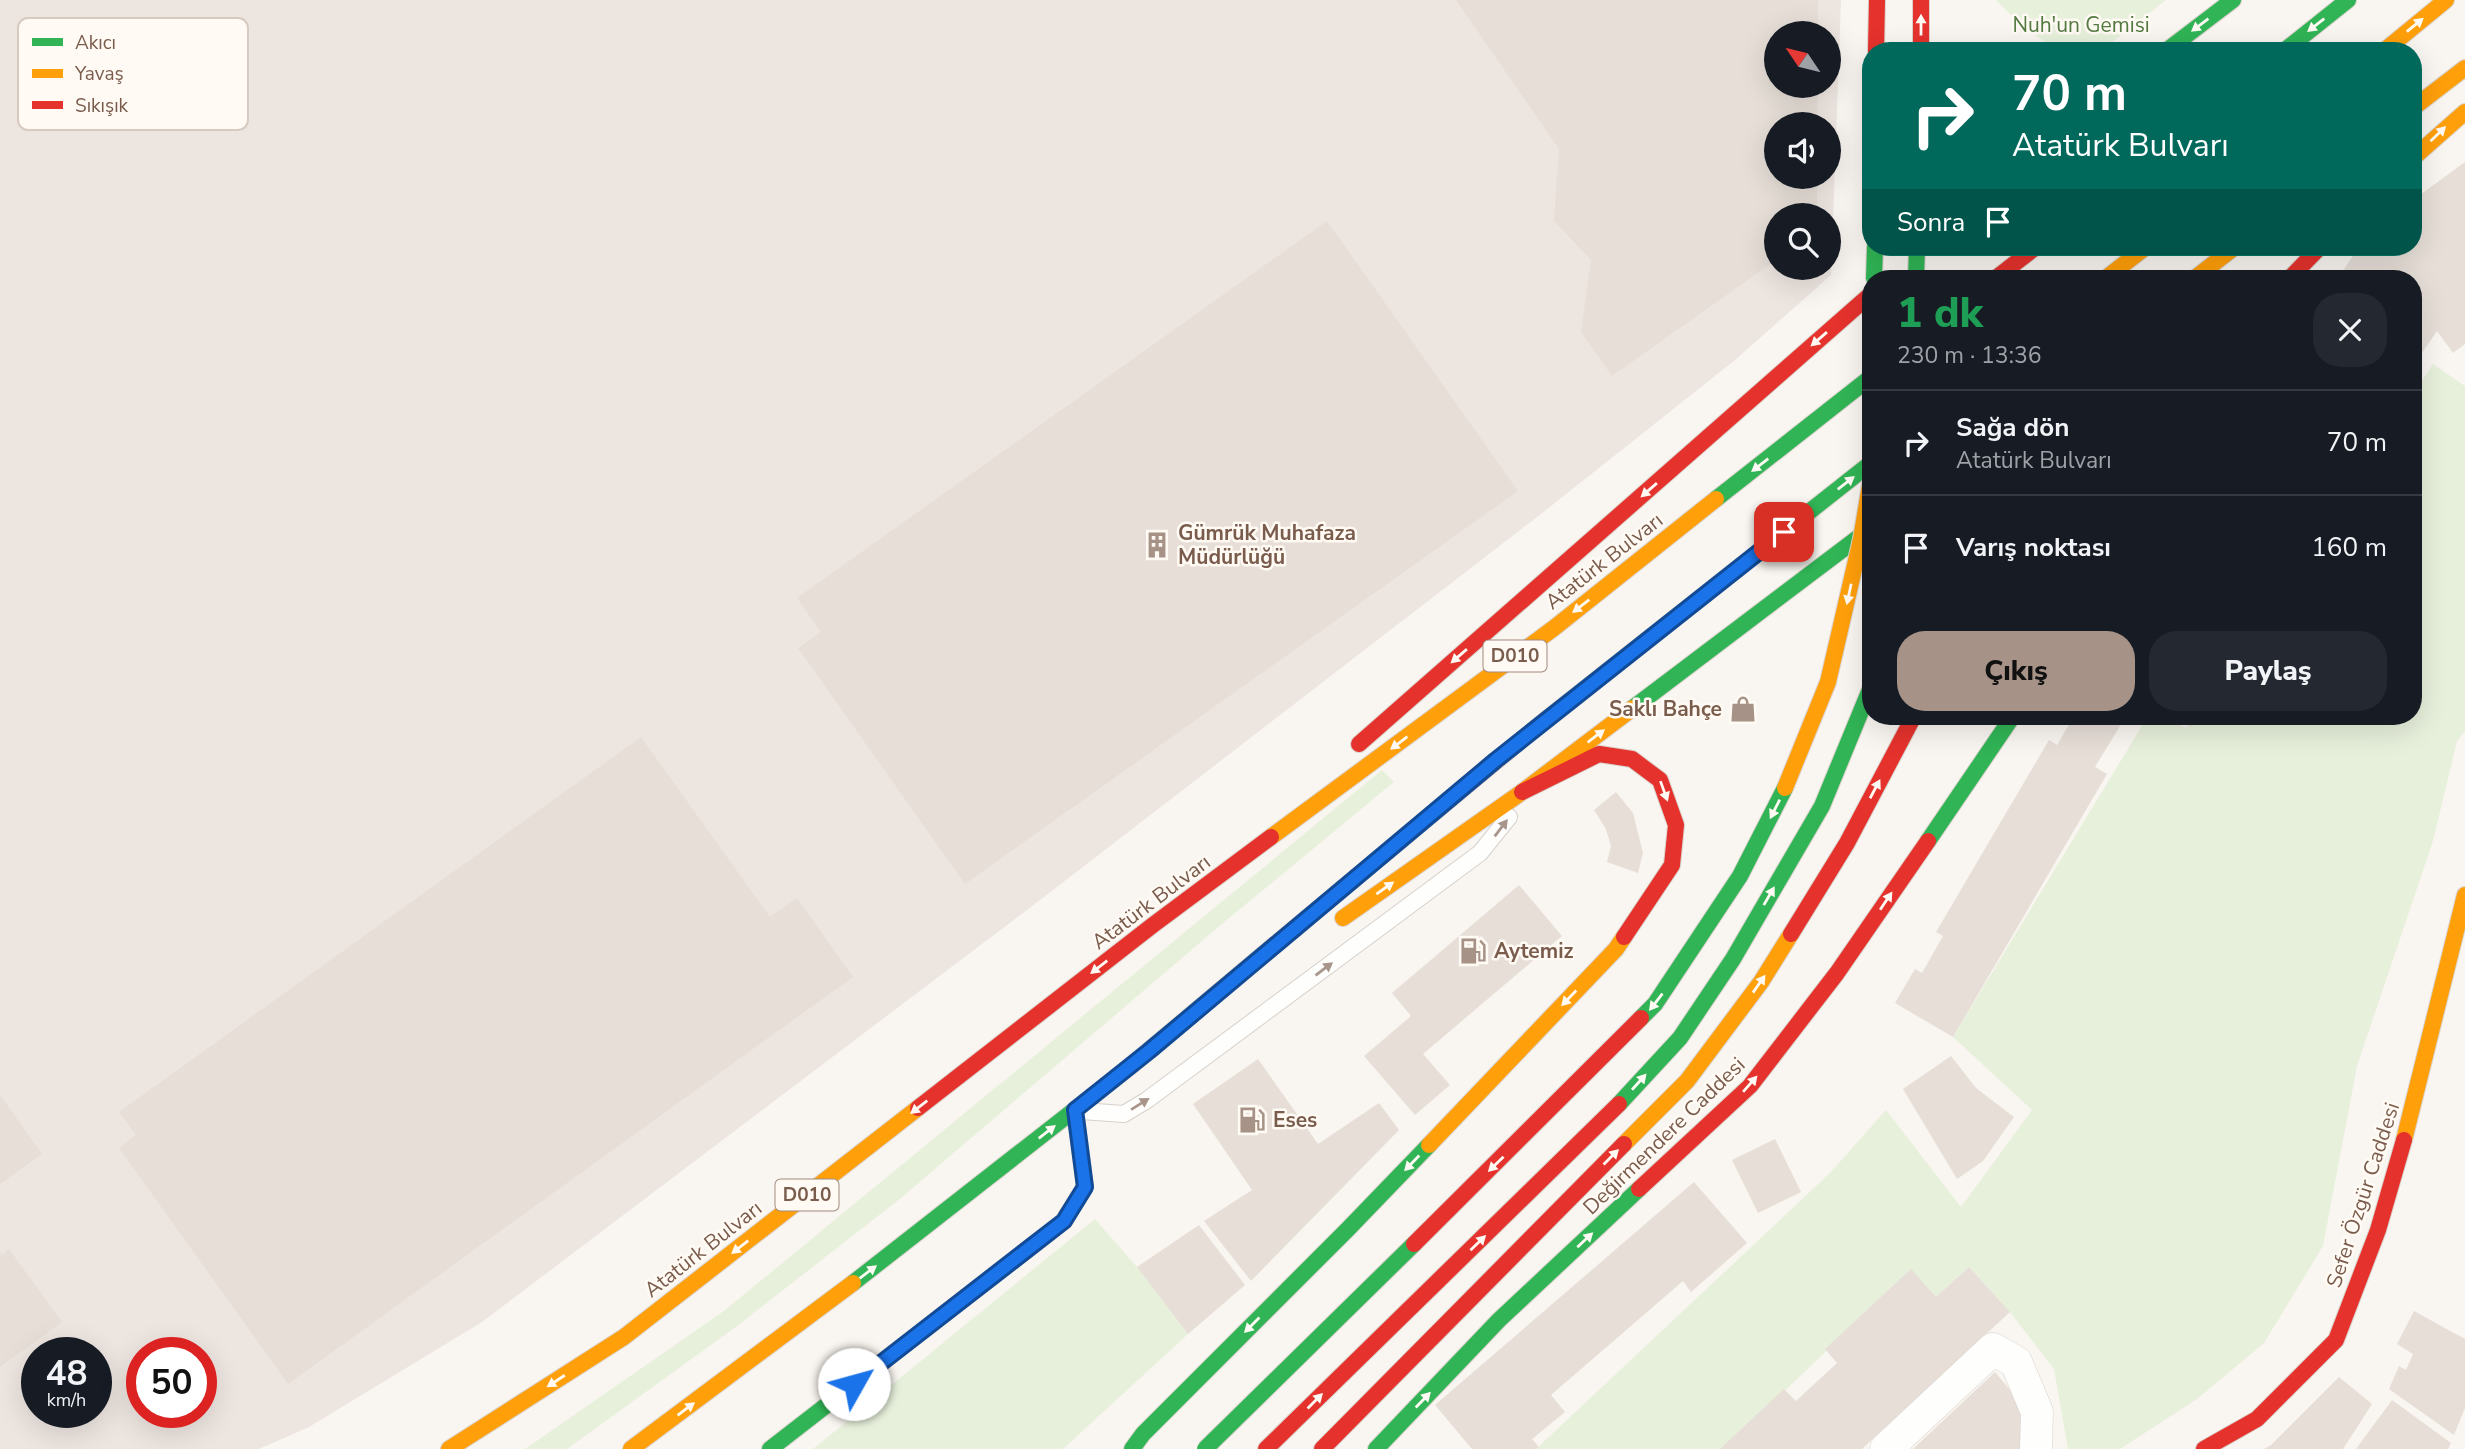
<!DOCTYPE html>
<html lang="tr">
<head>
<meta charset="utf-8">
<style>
  :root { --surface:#171b24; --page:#242831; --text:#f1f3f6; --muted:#9ea1a6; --line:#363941; --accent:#a69286 }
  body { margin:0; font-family:"Nunito Sans",sans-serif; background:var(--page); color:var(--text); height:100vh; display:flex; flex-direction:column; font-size:26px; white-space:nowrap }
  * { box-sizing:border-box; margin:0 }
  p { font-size:23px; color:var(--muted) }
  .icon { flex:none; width:38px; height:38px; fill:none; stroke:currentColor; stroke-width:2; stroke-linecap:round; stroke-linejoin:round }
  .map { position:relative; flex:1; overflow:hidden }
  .sheet { position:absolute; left:1862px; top:270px; width:560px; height:455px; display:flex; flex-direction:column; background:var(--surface); border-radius:28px; box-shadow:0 7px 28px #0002 }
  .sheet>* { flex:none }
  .hud { position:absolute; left:1862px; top:42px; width:560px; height:214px; border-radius:28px; box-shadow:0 7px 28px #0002; background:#00695c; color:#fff; overflow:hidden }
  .needle { width:46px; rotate:305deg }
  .tools { position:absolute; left:1764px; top:21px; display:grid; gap:14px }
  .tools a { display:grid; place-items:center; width:77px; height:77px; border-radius:50%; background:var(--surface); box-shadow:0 7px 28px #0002; font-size:35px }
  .speed { position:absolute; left:21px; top:1337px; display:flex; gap:14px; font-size:35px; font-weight:700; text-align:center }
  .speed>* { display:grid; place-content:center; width:91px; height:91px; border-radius:50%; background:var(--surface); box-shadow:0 7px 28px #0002; line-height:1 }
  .speed small { font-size:18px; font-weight:400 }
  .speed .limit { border:10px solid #d22; background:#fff; color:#111 }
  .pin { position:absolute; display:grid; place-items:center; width:60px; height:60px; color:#fff; margin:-30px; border-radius:14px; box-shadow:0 4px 10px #0006 }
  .me { position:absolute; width:77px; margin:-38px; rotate:52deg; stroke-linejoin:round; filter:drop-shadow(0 0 5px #0008) }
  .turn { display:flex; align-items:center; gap:24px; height:147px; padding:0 35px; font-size:32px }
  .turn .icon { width:91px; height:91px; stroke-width:2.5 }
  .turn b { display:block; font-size:49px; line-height:60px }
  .then { display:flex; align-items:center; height:66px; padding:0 35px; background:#0003; gap:14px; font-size:26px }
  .round { display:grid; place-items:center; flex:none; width:74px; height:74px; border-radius:28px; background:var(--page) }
  .overview { display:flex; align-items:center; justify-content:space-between; height:119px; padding:0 35px }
  h1 { font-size:42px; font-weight:800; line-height:52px; color:#1e9e55 }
  .primary-button { display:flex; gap:14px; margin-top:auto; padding:14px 35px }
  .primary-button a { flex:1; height:80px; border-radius:28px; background:var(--accent); color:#111; font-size:28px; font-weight:800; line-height:80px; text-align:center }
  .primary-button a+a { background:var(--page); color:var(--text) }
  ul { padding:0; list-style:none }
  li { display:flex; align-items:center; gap:21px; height:105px; padding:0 35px; border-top:2px solid var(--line) }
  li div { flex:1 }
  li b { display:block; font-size:26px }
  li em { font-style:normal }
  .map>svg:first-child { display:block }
  .industrial { fill:#ede5e0; fill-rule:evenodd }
  .green { fill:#e7f0db }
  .building { fill:#e6ded7 }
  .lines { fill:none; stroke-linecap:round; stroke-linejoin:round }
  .lane-casing { stroke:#d7d1cb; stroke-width:18 }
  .street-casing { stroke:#d7d1cb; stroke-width:33 }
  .fast-casing { stroke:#d9d2cb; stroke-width:18 }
  .slow-casing { stroke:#d9d2cb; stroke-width:18 }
  .jam-casing { stroke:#d9d2cb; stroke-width:18 }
  .lane { stroke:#fefefd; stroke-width:16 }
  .street { stroke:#fefefd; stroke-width:32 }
  .fast { stroke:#30b455; stroke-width:16 }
  .slow { stroke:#ff9f0a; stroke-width:16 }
  .jam { stroke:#e5322d; stroke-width:16 }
  .fast-bridge-casing { stroke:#dad1cc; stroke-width:18; stroke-linecap:butt }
  .slow-bridge-casing { stroke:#dad1cc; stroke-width:18; stroke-linecap:butt }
  .jam-bridge-casing { stroke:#dad1cc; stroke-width:18; stroke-linecap:butt }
  .fast-bridge { stroke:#30b455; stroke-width:16 }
  .slow-bridge { stroke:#ff9f0a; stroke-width:16 }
  .jam-bridge { stroke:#e5322d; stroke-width:16 }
  .oneway { fill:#fffaf3 }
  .oneway2 { fill:#a8958b }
  .route-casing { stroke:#114b97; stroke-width:18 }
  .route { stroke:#1a73e8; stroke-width:12 }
  .labels { text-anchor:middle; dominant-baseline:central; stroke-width:5; stroke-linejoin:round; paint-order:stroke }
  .shield { fill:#fffaf3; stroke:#a28b7f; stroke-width:2 }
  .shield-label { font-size:19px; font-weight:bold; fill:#7a5c4d }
  .park-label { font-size:21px; fill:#537a41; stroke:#fffaf3 }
  .poi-label { font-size:21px; font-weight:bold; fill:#7a5c4d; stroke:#fffaf3; text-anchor:start }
  .street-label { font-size:21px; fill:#7a5c4d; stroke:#fffaf3 }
  .key { fill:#fffaf3; stroke:#d7cbc1; stroke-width:2 }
  .key-label { font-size:19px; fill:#7a5c4d }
</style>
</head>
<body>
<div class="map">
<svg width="2465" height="1449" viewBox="0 0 2465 1449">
  <rect width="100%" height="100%" fill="#f9f5f0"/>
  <path class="industrial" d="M 0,0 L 1841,0 L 1831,275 L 1735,360 L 1541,514 L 1040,900 L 482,1322 L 309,1427 L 259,1449 L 0,1449 ZM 1776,33 L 1829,33 L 1829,86 L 1776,86 ZM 1776,124 L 1829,124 L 1829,177 L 1776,177 ZM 1776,215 L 1829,215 L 1829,268 L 1776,268 ZM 37,1353 L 96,1353 L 96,1412 L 37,1412 ZM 142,1353 L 201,1353 L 201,1412 L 142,1412 Z"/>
  <path class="green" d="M 1996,0 L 2166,0 L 2101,51 L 2055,50 L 2015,19 Z
    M 2433,364 L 2465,386 L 2465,731 L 2457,741 L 2433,841 L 2357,1066 L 2323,1246 L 2264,1343 L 2197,1399 L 2120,1449 L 2068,1449 L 2054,1369 L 2010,1312 L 1969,1267 L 1936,1297 L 1911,1270 L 1724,1449 L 1536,1449 L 1830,1173 L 1886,1110 L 1961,1207 L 2032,1110 L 1953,1037 L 2148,716 L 2160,716 L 2186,728 L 2195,716 L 2413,716 L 2413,394 Z
    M 1382,770 L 1394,782 L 1217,928 L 901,1198 L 737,1326 L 567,1449 L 525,1449 L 724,1311 Z
    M 1095,1219 L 1137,1267 L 1188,1334 L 1063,1449 L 813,1449 Z"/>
  <path class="building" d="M 1456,0 L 1818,0 L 1818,33 L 1776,33 L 1776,86 L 1818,86 L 1817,124 L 1776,124 L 1776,177 L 1817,177 L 1817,215 L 1776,215 L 1776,260 L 1612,376 L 1581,332 L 1591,260 L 1554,221 L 1559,149 Z
    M 2465,162 L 2465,344 L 2453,353 L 2437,331 L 2413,366 L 2413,278 L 2338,278 L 2359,247 L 2413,247 L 2413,200 Z
    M 1327,221 L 1518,491 L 965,884 L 798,648 L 821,632 L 797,598 Z
    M 2074,716 L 2126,716 L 2095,767 L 2107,774 L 1953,1037 L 1895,1003 L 1915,969 L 1922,973 L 1943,936 L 1936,932 L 2049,740 L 2057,745 Z
    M 641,737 L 770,917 L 797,898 L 853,977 L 288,1384 L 119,1148 L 136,1135 L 119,1112 Z
    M 1616,792 L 1633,813 L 1643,853 L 1638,873 L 1607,862 L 1611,846 L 1606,829 L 1594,810 Z
    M 1519,885 L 1562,936 L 1423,1054 L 1450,1085 L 1415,1115 L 1364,1056 L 1411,1016 L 1392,993 Z
    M 1951,1056 L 1976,1088 L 2014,1117 L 1983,1161 L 1957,1179 L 1903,1089 Z
    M 1258,1059 L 1318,1144 L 1379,1103 L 1399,1130 L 1251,1281 L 1204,1221 L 1252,1190 L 1193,1104 Z
    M 0,1095 L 42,1154 L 0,1184 Z
    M 1775,1139 L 1801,1192 L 1758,1213 L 1732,1160 Z
    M 1694,1182 L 1747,1243 L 1691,1292 L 1683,1281 L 1551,1395 L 1565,1412 L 1532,1439 L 1539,1447 L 1536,1449 L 1472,1449 L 1435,1405 Z
    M 1199,1225 L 1245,1285 L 1188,1334 L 1137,1267 Z
    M 9,1249 L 62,1322 L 0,1367 L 0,1252 L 2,1255 Z
    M 1969,1267 L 2010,1312 L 1862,1449 L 1720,1449 L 1784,1389 L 1796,1401 L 1837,1363 L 1825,1349 L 1911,1269 L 1936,1297 Z
    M 2414,1311 L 2465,1339 L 2465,1408 L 2454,1435 L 2389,1389 L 2399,1366 L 2406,1370 L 2413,1354 L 2397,1344 Z
    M 1995,1372 L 2029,1413 L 2024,1449 L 1913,1449 Z
    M 2339,1377 L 2372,1404 L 2343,1449 L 2264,1449 L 2271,1445 Z
    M 2392,1400 L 2451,1443 L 2448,1449 L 2356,1449 Z"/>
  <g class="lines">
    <g class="lane-casing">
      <path id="lane" d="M 1081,1111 L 1124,1114 L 1147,1100 L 1480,853 L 1509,817"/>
    </g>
    <g class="street-casing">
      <path id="street" d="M 1886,1449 L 1993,1349 L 2016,1362 L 2037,1412 L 2036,1449"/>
    </g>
    <g class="fast-casing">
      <path id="fast" d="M 2166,51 L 2233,0
        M 2284,51 L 2348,0
        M 1874,278 L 1875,247
        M 1716,499 L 1871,377
        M 1633,708 L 1871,528
        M 1548,718 L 1871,463
        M 1928,841 L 2013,716
        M 1619,1104 L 1680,1038 L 1733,959 L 1822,806 L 1871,687
        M 853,1283 L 1128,1068 L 1272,947
        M 770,1449 L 1064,1221 L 1067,1215
        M 1132,1449 L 1143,1434 L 1348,1229 L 1429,1145
        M 1376,1449 L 1499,1320 L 1639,1189"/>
    </g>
    <g class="slow-casing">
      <path id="slow" d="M 2384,51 L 2446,0
        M 2413,108 L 2465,68
        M 2413,158 L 2465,112
        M 2106,278 L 2146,247
        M 2195,278 L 2235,247
        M 1271,837 L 1554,628 L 1716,499
        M 1343,918 L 1522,792 L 1633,708
        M 2404,1140 L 2465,895
        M 1624,1144 L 1687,1081 L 1761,982 L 1791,934
        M 1429,1145 L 1616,949 L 1624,937
        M 449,1449 L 624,1337 L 918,1108
        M 631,1449 L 853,1283"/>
    </g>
    <g class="jam-casing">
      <path id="jam" d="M 1921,0 L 1921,51
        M 1876,51 L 1877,0
        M 1996,278 L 2036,247
        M 2290,278 L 2320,247
        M 1359,744 L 1871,294
        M 1522,792 L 1599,754 L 1632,759 L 1660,780 L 1676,825 L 1672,865 L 1624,937
        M 1791,934 L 1847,843 L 1914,716
        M 1272,947 L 1548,718
        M 918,1108 L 1153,925 L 1271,837
        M 1639,1189 L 1750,1086 L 1837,973 L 1928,841
        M 1067,1215 L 1085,1187 L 1075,1110
        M 1266,1449 L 1619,1104
        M 1322,1449 L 1624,1144
        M 2204,1449 L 2257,1419 L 2336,1340 L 2378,1230 L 2404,1140"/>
    </g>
    <use href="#lane" class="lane"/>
    <use href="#street" class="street"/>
    <use href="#fast" class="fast"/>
    <use href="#slow" class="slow"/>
    <use href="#jam" class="jam"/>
    <g class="fast-bridge-casing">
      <path id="fast-bridge" d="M 1916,278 L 1917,247
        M 1641,1018 L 1655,1004 L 1740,876 L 1785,788
        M 1205,1449 L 1414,1244"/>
    </g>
    <g class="slow-bridge-casing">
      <path id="slow-bridge" d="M 1785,788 L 1828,682 L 1861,539 L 1871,479"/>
    </g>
    <g class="jam-bridge-casing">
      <path id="jam-bridge" d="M 1414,1244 L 1641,1018"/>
    </g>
    <use href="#fast-bridge" class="fast-bridge"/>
    <use href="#slow-bridge" class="slow-bridge"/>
    <use href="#jam-bridge" class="jam-bridge"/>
  </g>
  <defs><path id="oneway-solid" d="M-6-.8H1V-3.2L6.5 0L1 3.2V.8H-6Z" transform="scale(1.75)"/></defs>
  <g class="oneway">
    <use href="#oneway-solid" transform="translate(1921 25) rotate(-90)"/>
    <use href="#oneway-solid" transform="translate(2200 25) rotate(143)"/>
    <use href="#oneway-solid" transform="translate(2316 25) rotate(142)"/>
    <use href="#oneway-solid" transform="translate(2415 25) rotate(-39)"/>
    <use href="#oneway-solid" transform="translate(2438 134) rotate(-44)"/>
    <use href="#oneway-solid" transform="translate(1819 339) rotate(139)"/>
    <use href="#oneway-solid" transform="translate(1760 465) rotate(142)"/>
    <use href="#oneway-solid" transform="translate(1846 483) rotate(-38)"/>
    <use href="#oneway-solid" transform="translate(1649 490) rotate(139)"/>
    <use href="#oneway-solid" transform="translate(1849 594) rotate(102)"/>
    <use href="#oneway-solid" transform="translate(1581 606) rotate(142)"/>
    <use href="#oneway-solid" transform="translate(1459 656) rotate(139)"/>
    <use href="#oneway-solid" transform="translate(1596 736) rotate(-37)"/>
    <use href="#oneway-solid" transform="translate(1399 743) rotate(143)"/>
    <use href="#oneway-solid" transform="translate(1875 789) rotate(-62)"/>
    <use href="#oneway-solid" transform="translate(1664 791) rotate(70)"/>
    <use href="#oneway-solid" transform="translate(1775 809) rotate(117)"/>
    <use href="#oneway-solid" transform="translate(1385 888) rotate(-35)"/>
    <use href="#oneway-solid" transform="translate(1769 896) rotate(-60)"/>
    <use href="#oneway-solid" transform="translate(1886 901) rotate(-56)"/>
    <use href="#oneway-solid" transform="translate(1099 967) rotate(142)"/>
    <use href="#oneway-solid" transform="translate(1759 984) rotate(-55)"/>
    <use href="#oneway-solid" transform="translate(1569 998) rotate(134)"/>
    <use href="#oneway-solid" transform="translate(1656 1002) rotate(128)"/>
    <use href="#oneway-solid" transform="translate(1639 1082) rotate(-48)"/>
    <use href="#oneway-solid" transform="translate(1750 1084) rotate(-49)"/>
    <use href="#oneway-solid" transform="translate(919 1107) rotate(142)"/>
    <use href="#oneway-solid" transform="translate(1047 1132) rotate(-38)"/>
    <use href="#oneway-solid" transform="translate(1611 1157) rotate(-45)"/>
    <use href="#oneway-solid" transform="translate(1412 1163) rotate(134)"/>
    <use href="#oneway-solid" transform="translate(1496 1164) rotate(136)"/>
    <use href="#oneway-solid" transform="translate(1585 1240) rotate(-43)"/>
    <use href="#oneway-solid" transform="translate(1478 1243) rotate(-44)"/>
    <use href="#oneway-solid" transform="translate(740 1247) rotate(142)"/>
    <use href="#oneway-solid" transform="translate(868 1272) rotate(-37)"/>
    <use href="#oneway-solid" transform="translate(1252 1325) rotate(135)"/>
    <use href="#oneway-solid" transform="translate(556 1381) rotate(147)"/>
    <use href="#oneway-solid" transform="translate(1423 1400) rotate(-46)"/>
    <use href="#oneway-solid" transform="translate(1315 1401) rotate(-45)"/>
    <use href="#oneway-solid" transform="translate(686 1409) rotate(-37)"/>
  </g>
  <g class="oneway2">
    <use href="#oneway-solid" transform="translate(1501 828) rotate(-53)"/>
    <use href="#oneway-solid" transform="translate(1324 969) rotate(-37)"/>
    <use href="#oneway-solid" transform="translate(1140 1104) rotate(-32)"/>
  </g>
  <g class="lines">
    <g class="route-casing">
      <path id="route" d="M 854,1384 L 1064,1221 L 1085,1187 L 1075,1110 L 1149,1051 L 1496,760 L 1784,532"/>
    </g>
    <use href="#route" class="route"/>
  </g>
  <defs>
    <g id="building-bare" transform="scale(2.1)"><path d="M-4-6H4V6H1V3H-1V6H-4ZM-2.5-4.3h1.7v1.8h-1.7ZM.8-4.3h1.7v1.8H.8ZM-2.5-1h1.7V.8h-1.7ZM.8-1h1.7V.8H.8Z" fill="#a69286" stroke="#fffaf3" stroke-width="2.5" paint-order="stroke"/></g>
    <g id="shop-bare" transform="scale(2.1)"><path d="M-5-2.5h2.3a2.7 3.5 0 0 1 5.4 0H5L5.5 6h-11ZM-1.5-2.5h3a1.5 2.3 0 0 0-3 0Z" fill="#a69286" stroke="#fffaf3" stroke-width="2.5" paint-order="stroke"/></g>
    <g id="fuel-bare" transform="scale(2.1)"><path d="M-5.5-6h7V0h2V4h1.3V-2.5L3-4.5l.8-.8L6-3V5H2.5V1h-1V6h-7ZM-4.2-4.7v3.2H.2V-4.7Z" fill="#a69286" stroke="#fffaf3" stroke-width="2.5" paint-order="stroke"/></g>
  </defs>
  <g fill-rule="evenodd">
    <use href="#building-bare" x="1157" y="545"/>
    <use href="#shop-bare" x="1743" y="709"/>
    <use href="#fuel-bare" x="1473" y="951"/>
    <use href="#fuel-bare" x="1252" y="1120"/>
  </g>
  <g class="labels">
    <g class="shield">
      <rect x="1483.5" y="640.5" width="63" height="31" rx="5"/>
      <rect x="775.5" y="1179.5" width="63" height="31" rx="5"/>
    </g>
    <g class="shield-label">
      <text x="1515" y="656">D010</text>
      <text x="807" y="1195">D010</text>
    </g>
    <g class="park-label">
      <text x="2081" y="25">Nuh'un Gemisi</text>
    </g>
    <g class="poi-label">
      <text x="1178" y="533">Gümrük Muhafaza<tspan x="1178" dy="24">Müdürlüğü</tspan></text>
      <text x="1722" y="709" text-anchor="end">Saklı Bahçe</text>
      <text x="1494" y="951">Aytemiz</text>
      <text x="1273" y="1120">Eses</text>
    </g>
    <g class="street-label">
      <text transform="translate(1604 561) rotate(-38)">Atatürk Bulvarı</text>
      <text transform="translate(1151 902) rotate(-37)">Atatürk Bulvarı</text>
      <text transform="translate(1664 1136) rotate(-44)">Değirmendere Caddesi</text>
      <text transform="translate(2363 1195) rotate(-72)">Sefer Özgür Caddesi</text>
      <text transform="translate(703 1249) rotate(-38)">Atatürk Bulvarı</text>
    </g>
  </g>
  <rect x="18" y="18" width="230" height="112" rx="10" class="key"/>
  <rect x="32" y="38" width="31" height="8" fill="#30b455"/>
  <rect x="32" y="69" width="31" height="9" fill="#ff9f0a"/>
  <rect x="32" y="101" width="31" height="8" fill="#e5322d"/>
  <g class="key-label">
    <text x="75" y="49">Akıcı</text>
    <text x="75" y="80">Yavaş</text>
    <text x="75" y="112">Sıkışık</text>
  </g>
</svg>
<div class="tools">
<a><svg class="needle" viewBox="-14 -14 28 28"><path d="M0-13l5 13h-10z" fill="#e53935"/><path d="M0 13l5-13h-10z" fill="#9ea1a6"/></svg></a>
<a><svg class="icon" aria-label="sound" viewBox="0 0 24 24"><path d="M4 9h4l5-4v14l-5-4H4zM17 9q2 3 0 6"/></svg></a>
<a><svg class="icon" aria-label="search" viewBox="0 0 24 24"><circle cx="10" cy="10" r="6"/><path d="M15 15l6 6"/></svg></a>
</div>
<div class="speed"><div>48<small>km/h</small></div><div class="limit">50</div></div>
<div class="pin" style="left:1784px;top:532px;background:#d93025"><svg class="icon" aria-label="arrive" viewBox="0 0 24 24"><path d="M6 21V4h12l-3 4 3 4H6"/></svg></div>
<svg class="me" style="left:854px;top:1384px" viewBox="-20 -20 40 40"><circle r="19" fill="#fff"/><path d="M0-13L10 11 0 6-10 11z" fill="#1a73e8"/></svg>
<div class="hud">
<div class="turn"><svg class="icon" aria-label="right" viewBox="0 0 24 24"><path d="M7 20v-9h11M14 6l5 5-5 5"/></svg><div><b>70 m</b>Atatürk Bulvarı</div></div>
<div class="then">Sonra<svg class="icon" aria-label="arrive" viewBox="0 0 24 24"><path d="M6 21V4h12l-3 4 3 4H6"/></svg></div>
</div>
<section class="sheet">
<div class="overview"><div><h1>1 dk</h1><p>230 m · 13:36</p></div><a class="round"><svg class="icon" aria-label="close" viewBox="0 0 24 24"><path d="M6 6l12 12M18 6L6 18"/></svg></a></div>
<ul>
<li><svg class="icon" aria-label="right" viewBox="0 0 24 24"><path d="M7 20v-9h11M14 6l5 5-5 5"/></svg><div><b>Sağa dön</b><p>Atatürk Bulvarı</p></div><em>70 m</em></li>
<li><svg class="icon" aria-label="arrive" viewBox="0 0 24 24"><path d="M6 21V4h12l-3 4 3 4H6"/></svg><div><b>Varış noktası</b></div><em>160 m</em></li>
</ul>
<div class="primary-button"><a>Çıkış</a><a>Paylaş</a></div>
</section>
</div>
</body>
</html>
